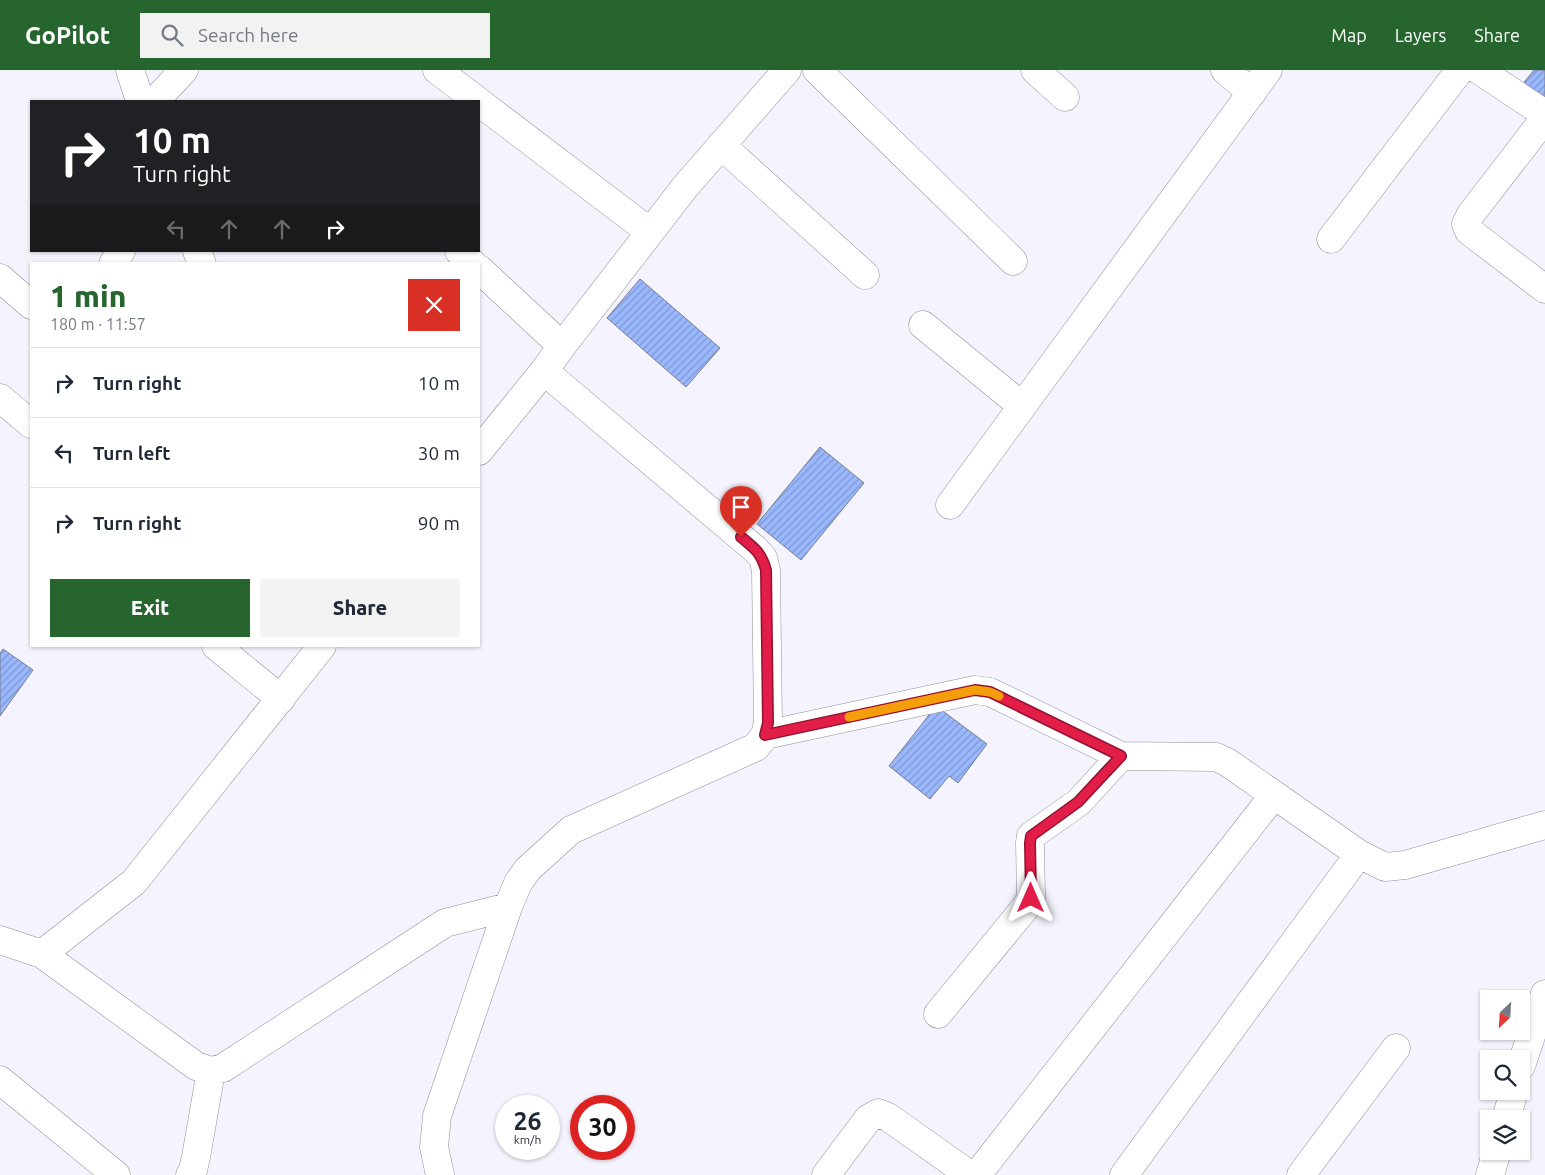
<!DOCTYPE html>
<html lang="en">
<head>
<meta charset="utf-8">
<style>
  :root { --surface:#fff; --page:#f2f2f3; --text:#1f2937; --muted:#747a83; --line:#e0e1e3; --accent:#26652e }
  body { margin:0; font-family:Ubuntu,sans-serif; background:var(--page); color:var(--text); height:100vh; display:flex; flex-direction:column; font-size:19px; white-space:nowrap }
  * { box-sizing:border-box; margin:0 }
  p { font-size:16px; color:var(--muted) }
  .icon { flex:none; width:28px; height:28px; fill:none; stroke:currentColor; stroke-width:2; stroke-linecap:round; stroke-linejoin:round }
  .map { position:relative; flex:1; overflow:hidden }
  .drawer { position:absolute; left:30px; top:192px; width:450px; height:385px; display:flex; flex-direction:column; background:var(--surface); border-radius:0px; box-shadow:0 1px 4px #0004 }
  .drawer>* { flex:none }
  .top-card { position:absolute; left:30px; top:30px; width:450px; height:152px; border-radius:0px; box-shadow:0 1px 4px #0004; background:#202124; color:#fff; overflow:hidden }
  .needle { width:32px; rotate:205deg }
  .fabs { position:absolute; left:1480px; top:920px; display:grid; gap:10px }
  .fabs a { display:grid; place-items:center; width:50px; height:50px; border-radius:0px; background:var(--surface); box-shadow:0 1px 4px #0004; font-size:25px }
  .speed { position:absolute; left:495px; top:1025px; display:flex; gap:10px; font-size:25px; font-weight:700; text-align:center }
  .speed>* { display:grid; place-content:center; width:65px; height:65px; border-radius:50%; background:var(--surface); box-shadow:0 1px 4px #0004; line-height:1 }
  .speed small { font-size:12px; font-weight:400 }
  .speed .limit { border:8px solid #d22; background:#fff; color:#111 }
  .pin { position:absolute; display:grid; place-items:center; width:42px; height:42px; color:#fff; margin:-51px -21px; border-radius:50% 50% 50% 0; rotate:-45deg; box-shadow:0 0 5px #0007 }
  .pin .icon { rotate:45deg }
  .me { position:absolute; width:55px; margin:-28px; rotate:0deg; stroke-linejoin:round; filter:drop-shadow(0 0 4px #0008) }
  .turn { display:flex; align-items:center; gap:18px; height:105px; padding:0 20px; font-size:22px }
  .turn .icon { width:65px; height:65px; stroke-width:2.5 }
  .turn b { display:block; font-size:35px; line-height:42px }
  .lanes { display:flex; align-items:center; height:48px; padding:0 20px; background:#0003; justify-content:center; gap:25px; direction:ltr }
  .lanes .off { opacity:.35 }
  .round { display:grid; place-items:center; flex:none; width:52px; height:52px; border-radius:0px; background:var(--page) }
  .summary { display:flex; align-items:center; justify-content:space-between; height:85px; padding:0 20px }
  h1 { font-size:30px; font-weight:800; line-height:38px; color:var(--accent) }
  .primary-button { display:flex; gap:10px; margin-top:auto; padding:10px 20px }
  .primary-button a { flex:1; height:58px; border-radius:0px; background:var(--accent); color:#fff; font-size:20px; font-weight:800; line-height:58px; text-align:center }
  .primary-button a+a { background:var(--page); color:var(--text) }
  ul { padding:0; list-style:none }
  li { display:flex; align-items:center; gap:15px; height:70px; padding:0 20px; border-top:1px solid var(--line) }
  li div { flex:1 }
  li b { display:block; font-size:19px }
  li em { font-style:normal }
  header { display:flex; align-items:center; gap:30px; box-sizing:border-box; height:70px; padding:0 25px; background:var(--accent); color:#fff }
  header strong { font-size:24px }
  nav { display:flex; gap:28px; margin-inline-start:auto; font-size:18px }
  .search { width:350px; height:45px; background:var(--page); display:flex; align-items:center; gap:12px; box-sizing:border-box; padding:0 18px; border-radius:0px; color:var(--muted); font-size:19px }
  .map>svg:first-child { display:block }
  .building { fill:url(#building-hatch); stroke:#777e8c }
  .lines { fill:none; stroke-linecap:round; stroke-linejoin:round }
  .street-casing { stroke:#908d9c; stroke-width:29 }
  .street { stroke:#fff; stroke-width:28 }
  .route-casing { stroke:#92132f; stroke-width:12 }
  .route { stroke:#e11d48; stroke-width:9 }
  .slow { stroke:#f59e0b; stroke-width:9 }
</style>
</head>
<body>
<header>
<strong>GoPilot</strong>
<div class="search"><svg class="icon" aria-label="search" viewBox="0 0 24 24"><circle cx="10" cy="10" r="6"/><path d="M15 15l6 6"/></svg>Search here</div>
<nav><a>Map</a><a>Layers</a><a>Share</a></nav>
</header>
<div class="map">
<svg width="1545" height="1105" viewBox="0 0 1545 1105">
  <defs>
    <pattern id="building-hatch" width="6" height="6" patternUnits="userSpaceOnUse" patternTransform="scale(1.25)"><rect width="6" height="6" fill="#99b8fe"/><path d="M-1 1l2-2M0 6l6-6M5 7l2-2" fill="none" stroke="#7e96cf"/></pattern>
  </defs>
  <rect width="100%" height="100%" fill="#f5f3fd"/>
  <path class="building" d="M 1534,0 L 1545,0 L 1545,36 L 1521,16 Z
    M 640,209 L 720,278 L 686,317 L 607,248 Z
    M 820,377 L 864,413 L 801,490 L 757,454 Z
    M 3,579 L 33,600 L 0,646 L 0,583 Z
    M 936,636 L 987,674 L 958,713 L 949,706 L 930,729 L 889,696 Z"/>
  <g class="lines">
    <g class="street-casing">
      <path id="street" d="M 130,0 L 140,31
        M 437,0 L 478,31
        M 817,0 L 1013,191
        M 1035,0 L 1065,27
        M 1225,0 L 1252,23
        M 1479,0 L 1545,44
        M 155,31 L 184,0
        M 479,32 L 650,162
        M 1545,48 L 1471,144 L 1466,154 L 1469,161 L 1545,219
        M 721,75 L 865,205
        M 1331,169 L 1460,0
        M 197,181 L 202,194
        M 459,181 L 473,194
        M 113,194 L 121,181
        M 479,199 L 562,276
        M 0,208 L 31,235
        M 923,255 L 1022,336
        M 0,328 L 31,354
        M 479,381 L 544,301 L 562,276 L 685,117 L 787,0
        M 950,435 L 1268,0
        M 216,576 L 281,629
        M 765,665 L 975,620 L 990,622 L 1121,686 L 1216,687 L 1227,692 L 1359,784 L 1385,797 L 1405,795 L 1545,755
        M 0,870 L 42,884 L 134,812 L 322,576
        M 42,884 L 196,996 L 211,1001 L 223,998 L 445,853 L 508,837
        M 938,944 L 1025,838 L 1031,828 L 1030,773 L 1031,766 L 1079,732 L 1121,686
        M 1521,996 L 1545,924
        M 0,1010 L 116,1105
        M 1506,1049 L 1514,1021
        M 190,1105 L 193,1100 L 196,1087 L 211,1001
        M 440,1105 L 434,1077 L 437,1046 L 508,837 L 518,813 L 528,799 L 571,760 L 756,677 L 765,665 L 768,653 L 766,500 L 763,488 L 756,480 L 544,301
        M 826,1105 L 868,1049 L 878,1043 L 888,1047 L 970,1105
        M 977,1105 L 1274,725
        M 1124,1105 L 1359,784
        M 1301,1105 L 1396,978
        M 1490,1105 L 1497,1081"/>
    </g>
    <use href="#street" class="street"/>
  </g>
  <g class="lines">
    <g class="route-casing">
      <path id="route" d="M 741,467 C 755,479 761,482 766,500 L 768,653 L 765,665 L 975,620 L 990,622 L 1121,686 L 1078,732 L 1031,766 L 1030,773 L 1031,828"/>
    </g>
    <use href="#route" class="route"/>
    <path class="slow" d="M 849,647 L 975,620 L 990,622 L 999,626"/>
  </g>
</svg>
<div class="fabs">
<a><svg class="needle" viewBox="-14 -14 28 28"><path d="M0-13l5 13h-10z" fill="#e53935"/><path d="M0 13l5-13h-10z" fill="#747a83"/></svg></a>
<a><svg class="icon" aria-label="search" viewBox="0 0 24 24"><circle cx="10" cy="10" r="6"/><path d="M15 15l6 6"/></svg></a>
<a><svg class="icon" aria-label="layers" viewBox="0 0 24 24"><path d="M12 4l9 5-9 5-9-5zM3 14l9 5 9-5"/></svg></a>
</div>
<div class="speed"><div>26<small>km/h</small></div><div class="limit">30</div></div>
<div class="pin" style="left:741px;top:467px;background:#d93025"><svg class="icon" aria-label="arrive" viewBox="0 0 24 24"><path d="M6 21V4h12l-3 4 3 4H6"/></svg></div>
<svg class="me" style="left:1031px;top:828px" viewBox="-20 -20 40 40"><path d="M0-17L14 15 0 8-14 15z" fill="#e11d48" stroke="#fff" stroke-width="4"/></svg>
<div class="top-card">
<div class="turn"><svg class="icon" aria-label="right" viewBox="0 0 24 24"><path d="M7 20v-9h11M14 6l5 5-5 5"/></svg><div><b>10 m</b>Turn right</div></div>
<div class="lanes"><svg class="icon off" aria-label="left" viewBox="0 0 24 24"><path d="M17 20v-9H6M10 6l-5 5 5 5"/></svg><svg class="icon off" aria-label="ahead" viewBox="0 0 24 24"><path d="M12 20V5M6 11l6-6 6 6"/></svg><svg class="icon off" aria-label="ahead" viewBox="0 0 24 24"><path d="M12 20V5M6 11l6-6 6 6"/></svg><svg class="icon" aria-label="right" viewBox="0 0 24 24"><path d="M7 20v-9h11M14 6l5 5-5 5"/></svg></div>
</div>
<section class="drawer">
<div class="summary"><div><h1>1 min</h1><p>180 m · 11:57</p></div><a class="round" style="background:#d93025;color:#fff"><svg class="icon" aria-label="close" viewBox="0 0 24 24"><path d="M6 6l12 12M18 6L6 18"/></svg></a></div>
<ul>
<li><svg class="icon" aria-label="right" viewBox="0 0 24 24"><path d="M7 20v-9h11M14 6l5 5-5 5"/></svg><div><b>Turn right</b></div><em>10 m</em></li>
<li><svg class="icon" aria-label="left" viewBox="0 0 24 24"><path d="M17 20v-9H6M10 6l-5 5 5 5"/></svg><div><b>Turn left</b></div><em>30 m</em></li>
<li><svg class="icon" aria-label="right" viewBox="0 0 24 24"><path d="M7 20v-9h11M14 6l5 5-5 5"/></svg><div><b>Turn right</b></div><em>90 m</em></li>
</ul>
<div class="primary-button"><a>Exit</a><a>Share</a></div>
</section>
</div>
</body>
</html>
